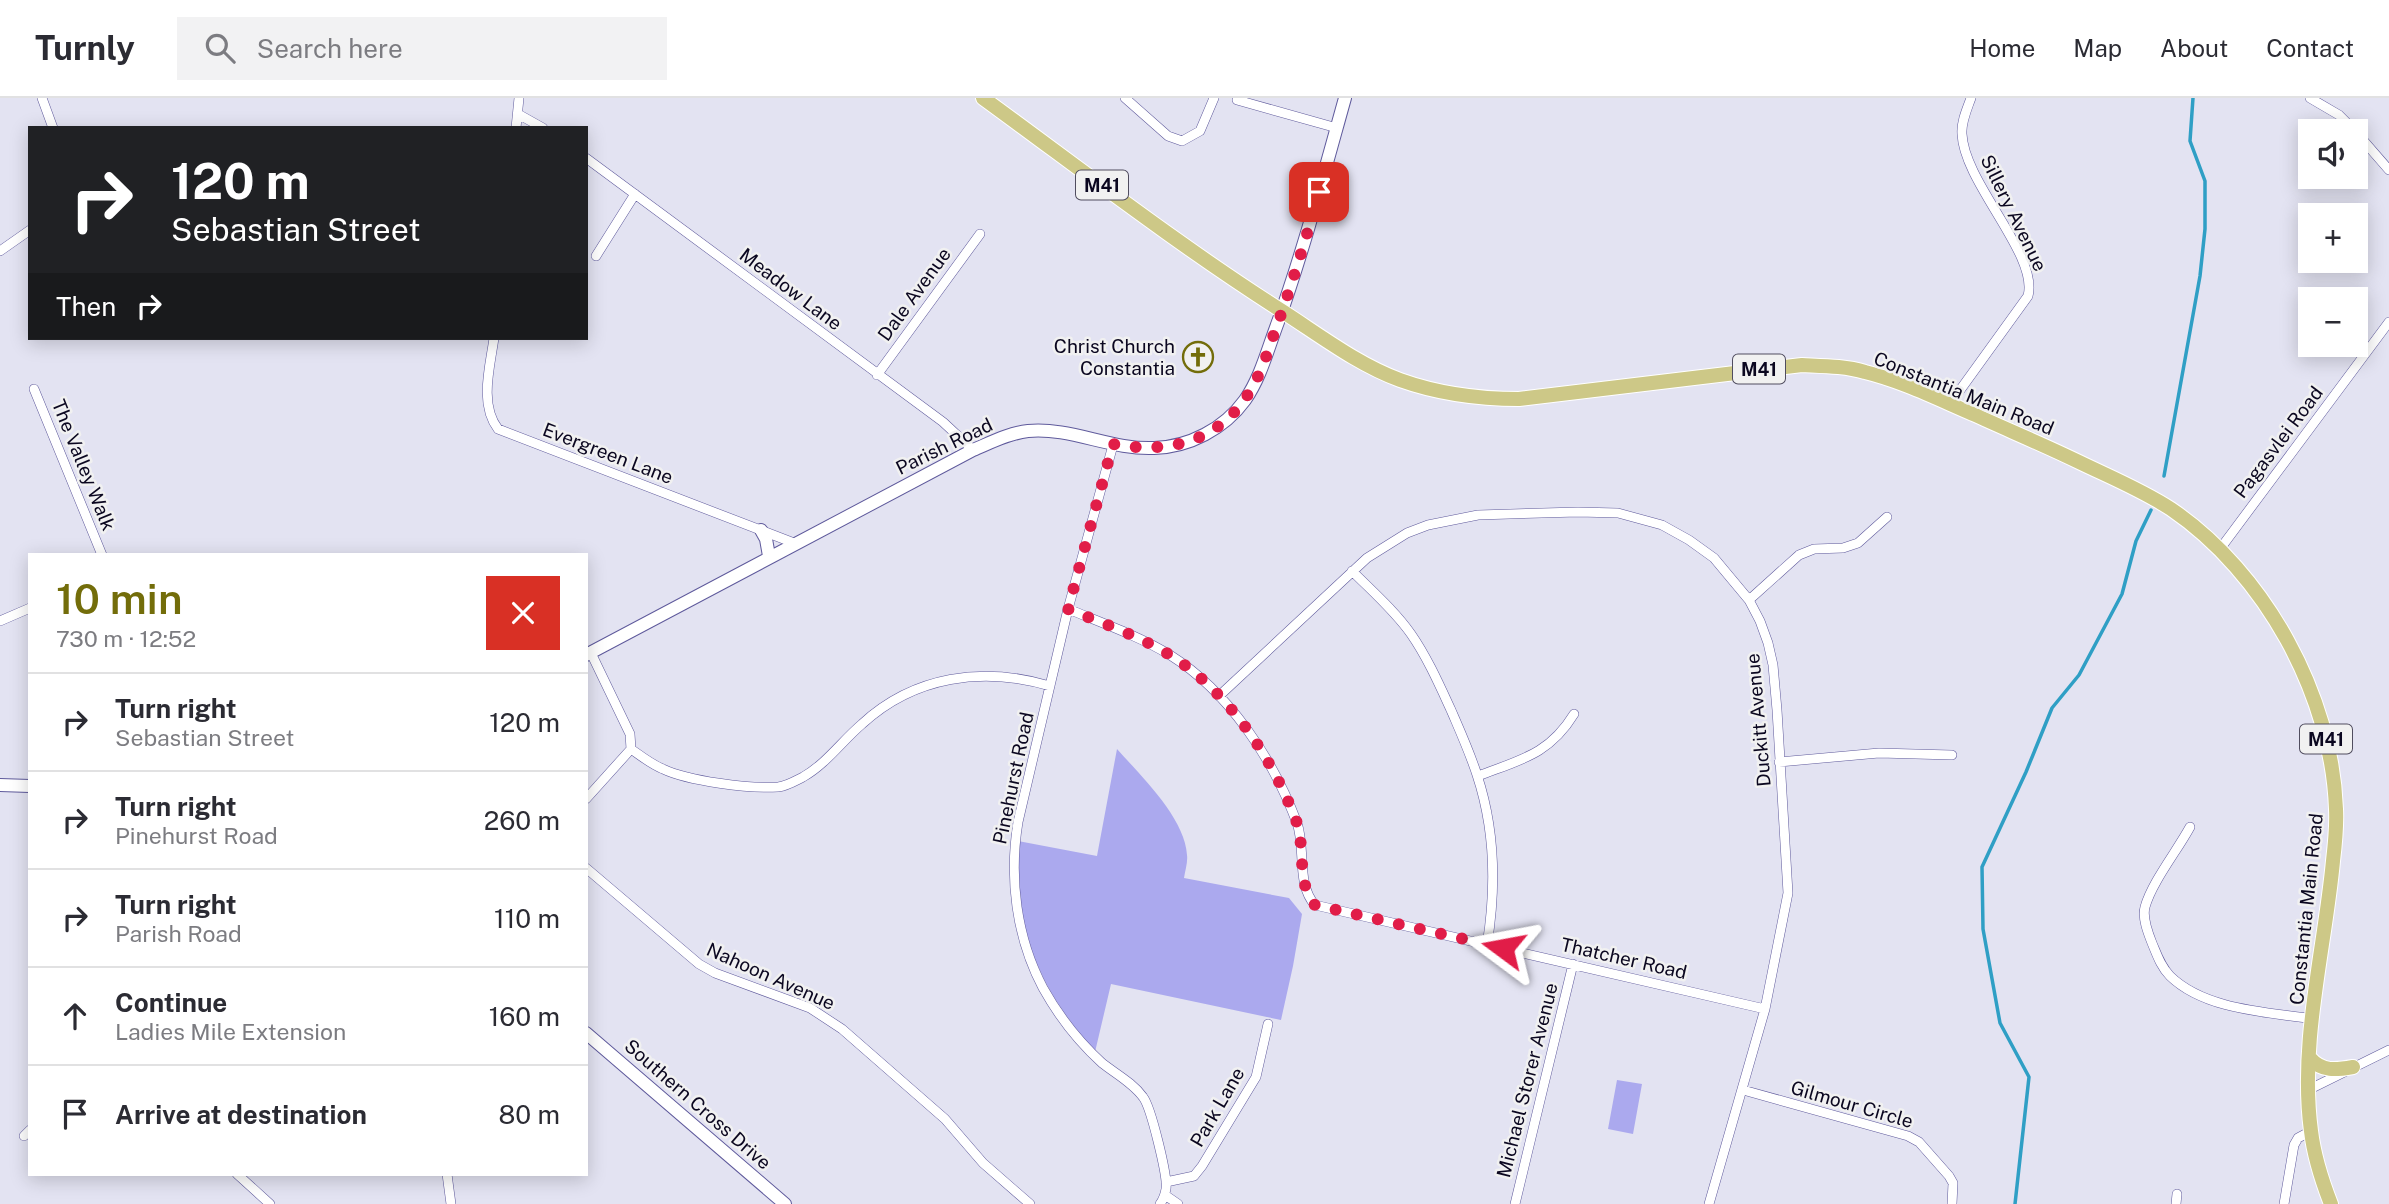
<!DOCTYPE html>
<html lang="en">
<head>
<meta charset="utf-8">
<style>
  :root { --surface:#fff; --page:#f2f2f3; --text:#2b2b33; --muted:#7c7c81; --line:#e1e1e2; --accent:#736d0a }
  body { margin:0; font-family:"Public Sans",sans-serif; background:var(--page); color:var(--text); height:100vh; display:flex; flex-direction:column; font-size:26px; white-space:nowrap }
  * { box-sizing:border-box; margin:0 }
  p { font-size:23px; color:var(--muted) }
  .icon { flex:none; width:38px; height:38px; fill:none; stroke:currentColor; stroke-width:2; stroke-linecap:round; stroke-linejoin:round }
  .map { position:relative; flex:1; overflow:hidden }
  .details { position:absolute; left:28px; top:455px; width:560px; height:623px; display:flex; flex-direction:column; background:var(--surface); border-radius:0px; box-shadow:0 4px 18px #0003 }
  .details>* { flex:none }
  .banner { position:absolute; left:28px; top:28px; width:560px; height:214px; border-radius:0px; box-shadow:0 4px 18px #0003; background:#202124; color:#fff; overflow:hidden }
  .controls { position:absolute; left:2298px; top:21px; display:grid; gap:14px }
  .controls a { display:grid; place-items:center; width:70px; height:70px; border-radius:0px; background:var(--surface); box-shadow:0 4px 18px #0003; font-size:35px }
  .pin { position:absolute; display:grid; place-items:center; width:60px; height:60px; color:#fff; margin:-30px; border-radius:14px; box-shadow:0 4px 10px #0006 }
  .me { position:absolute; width:77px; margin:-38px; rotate:283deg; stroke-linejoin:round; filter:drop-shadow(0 0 5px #0008) }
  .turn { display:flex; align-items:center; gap:24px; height:147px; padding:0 28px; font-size:32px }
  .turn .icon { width:91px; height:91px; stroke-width:2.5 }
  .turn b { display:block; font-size:49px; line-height:60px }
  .then { display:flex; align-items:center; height:66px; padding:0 28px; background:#0003; gap:14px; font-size:26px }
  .round { display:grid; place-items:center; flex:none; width:74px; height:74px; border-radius:0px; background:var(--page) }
  .headline { display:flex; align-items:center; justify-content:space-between; height:119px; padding:0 28px }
  h1 { font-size:42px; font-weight:600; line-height:52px; color:var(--accent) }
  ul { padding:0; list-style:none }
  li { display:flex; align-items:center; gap:21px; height:98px; padding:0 28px; border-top:2px solid var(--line) }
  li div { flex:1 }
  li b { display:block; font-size:26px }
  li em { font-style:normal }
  header { display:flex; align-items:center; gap:42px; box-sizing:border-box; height:98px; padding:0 35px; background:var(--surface); border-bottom:2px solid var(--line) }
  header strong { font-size:33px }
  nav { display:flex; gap:38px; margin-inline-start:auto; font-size:24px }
  .search { width:490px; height:63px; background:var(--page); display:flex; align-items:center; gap:18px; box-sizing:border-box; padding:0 24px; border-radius:0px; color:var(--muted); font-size:26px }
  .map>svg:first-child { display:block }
  .green { fill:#aba9ee }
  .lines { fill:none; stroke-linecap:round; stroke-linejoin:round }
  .stream { stroke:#2f9fc5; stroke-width:3.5 }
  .street-casing { stroke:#5f5a9c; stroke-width:10 }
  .secondary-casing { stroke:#5f5a9c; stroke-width:14 }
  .primary-casing { stroke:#fff; stroke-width:16 }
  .street { stroke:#fff; stroke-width:9 }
  .secondary { stroke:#fff; stroke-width:12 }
  .primary { stroke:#cdc887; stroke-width:14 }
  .route { stroke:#e11d48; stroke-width:12; stroke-dasharray:0 21.6 }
  .labels { text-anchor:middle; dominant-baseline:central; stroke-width:5; stroke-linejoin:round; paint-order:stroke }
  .shield { fill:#f1f1f1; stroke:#504d5f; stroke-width:2 }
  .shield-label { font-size:18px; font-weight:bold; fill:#0b0720 }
  .street-label { font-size:19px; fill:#0b0720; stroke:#f1f1f1 }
  .poi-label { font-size:19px; fill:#0b0720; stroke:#f1f1f1; text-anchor:end }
</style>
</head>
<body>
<header>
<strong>Turnly</strong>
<div class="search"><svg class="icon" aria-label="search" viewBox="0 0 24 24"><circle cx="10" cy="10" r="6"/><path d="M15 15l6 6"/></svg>Search here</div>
<nav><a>Home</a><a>Map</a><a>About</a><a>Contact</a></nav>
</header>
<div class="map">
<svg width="2389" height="1106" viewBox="0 0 2389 1106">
  <rect width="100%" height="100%" fill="#e3e3f2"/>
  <path class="green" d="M 1117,651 C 1141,678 1185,720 1187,757 C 1188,764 1185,773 1184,780 L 1289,800 L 1302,816 L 1293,868 L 1281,922 L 1111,886 L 1095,954 C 1054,906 1029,865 1019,802 C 1016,783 1018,762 1018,743 L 1097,758 Z
    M 1617,982 L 1642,986 L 1633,1036 L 1608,1031 Z"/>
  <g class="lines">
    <path class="stream" d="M 2164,378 L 2200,178 L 2205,131 L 2205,83 L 2190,43 L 2193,0
      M 2015,1106 L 2029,979 L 2000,925 L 1983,831 L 1982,769 L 2026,674 L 2052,610 L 2079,577 L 2122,496 L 2136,443 L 2151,412"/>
    <g class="street-casing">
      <path id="street" d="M 42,0 L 53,30
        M 1125,0 L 1168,38 L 1182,43 L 1200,33 L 1214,0
        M 2310,0 L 2339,17 L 2355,33
        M 1237,2 L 1337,30
        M 518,16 L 543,30
        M 516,30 L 519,0
        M 2356,34 L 2389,72
        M 586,60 L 943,324 L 973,352
        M 0,153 L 30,132
        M 596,158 L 635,96
        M 494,240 C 490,269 479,306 498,331 L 794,445
        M 877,277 L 980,136
        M 34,291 L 102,457
        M 1950,306 L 2028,198 C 2039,157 1964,85 1962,36 C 1961,24 1967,11 1971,0
        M 1113,347 L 1068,511 L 1018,724 C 1009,780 1016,839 1043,890 C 1058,917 1079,944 1102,965 C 1116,976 1133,985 1143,999 C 1151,1009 1168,1079 1166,1091 C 1165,1097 1163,1102 1160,1106
        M 2220,451 L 2389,224
        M 1352,473 C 1372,493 1395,513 1411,536 C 1427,559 1439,586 1451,612 C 1460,633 1470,655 1477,677 C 1495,731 1496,791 1487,847
        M 1749,502 L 1799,457 L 1814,451 L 1843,450 L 1858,445 L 1887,419
        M 1068,511 C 1102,525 1139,538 1170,557 C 1229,594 1273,661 1297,725 C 1306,750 1296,786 1315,807 L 1765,911
        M 0,523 L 30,510
        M 591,555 L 630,636 L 631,651
        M 1219,598 L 1367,460 L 1407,435 L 1428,427 L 1478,417 L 1578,414 L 1618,415 L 1662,427 L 1689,442 L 1714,460 L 1749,502 L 1760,523 L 1768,545 L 1773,567 L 1777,612 L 1788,795 L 1765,911 L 1709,1106
        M 631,651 C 641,658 651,666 663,671 C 688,683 750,691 778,689 C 787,688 795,683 803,679 C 826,666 842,643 862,626 C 914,578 983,568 1050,588
        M 1779,664 L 1879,655 L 1952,657
        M 1478,678 C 1519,662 1549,657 1574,616
        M 586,701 L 631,651
        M 2190,729 C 2177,753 2152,784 2145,809 C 2142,820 2148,835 2152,845 C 2157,857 2161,869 2170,878 C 2205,912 2267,914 2313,921
        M 586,770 L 699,866 L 715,875 L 810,910 L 842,931 L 945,1021 L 983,1065 L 1030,1106
        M 1743,992 L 1908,1038 L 1919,1044 L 1949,1078 L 1953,1085 L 1952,1106
        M 2308,992 L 2389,952
        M 24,1038 L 30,1032
        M 237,1076 L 270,1106
        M 447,1076 L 451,1106
        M 1166,1084 L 1194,1078 L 1202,1068 L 1256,979 L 1268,926
        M 1165,1097 L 1178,1106
        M 1515,1106 L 1573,866
        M 2176,1106 L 2177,1096
        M 2284,1106 L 2294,1047 L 2298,1040 L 2311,1033"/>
    </g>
    <g class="secondary-casing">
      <path id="secondary" d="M 761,432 L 766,441 L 769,458
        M 586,557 L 973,352 C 990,345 1009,335 1028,333 C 1071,329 1111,352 1154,350 C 1189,349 1224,331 1245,302 C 1261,279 1268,250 1278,224 C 1304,151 1324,75 1345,0
        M 0,687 L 30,688
        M 586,935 L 785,1106"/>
    </g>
    <g class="primary-casing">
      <path id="primary" d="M 983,0 C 1083,73 1181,149 1285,215 C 1322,239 1359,267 1400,282 C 1439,296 1478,301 1519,301 L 1802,267 C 1823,268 1845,268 1865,274 C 1902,283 1938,301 1973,316 C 2008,332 2044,347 2079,364 C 2110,379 2142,392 2171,411 C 2265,475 2332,597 2336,711 C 2337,728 2335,746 2333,763 C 2325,850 2299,945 2311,1033 C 2314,1058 2322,1083 2331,1106
        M 2310,960 C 2322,974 2336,972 2353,969"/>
    </g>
    <use href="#street" class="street"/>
    <use href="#secondary" class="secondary"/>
    <use href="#primary" class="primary"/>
  </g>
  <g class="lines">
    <path class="route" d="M 1319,94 C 1307,137 1294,180 1279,222 C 1271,243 1265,266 1254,286 C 1225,342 1171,357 1113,346 L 1068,511 C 1102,525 1139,538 1170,557 C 1229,594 1273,661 1297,725 C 1305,748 1297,789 1315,807 L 1503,850"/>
  </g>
  <defs>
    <g id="church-ring" transform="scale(1.575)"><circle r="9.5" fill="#f1f1f1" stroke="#736d0a" stroke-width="1.5"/><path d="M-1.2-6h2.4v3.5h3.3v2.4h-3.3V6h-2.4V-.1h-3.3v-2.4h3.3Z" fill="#736d0a"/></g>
  </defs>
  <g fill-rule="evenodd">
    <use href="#church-ring" x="1198" y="259"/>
  </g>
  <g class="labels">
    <g class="shield">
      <rect x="1076" y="72.5" width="52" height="29" rx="5"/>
      <rect x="1733" y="256.5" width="52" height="29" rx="5"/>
      <rect x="2300" y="626.5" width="52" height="29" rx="5"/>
    </g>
    <g class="shield-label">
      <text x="1102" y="87">M41</text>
      <text x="1759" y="271">M41</text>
      <text x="2326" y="641">M41</text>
    </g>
    <g class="street-label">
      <text transform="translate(2014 115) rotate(64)">Sillery Avenue</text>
      <text transform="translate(791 191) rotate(37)">Meadow Lane</text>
      <text transform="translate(914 196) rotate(-54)">Dale Avenue</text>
      <text transform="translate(1964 295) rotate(22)">Constantia Main Road</text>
      <text transform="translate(2278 344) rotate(-53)">Pagasvlei Road</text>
      <text transform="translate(944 348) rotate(-26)">Parish Road</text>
      <text transform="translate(608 355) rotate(21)">Evergreen Lane</text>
      <text transform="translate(84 367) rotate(68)">The Valley Walk</text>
      <text transform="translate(1758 622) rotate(-95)">Duckitt Avenue</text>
      <text transform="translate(1013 680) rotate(-78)">Pinehurst Road</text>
      <text transform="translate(2306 811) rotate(-84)">Constantia Main Road</text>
      <text transform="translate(1624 860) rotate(13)">Thatcher Road</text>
      <text transform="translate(771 878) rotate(24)">Nahoon Avenue</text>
      <text transform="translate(1527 982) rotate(-76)">Michael Storer Avenue</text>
      <text transform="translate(698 1006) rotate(41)">Southern Cross Drive</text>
      <text transform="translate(1852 1006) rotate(16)">Gilmour Circle</text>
      <text transform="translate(1217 1009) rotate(-60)">Park Lane</text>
    </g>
    <g class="poi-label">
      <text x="1175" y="248">Christ Church<tspan x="1175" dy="22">Constantia</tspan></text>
    </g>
  </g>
</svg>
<div class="controls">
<a><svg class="icon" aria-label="sound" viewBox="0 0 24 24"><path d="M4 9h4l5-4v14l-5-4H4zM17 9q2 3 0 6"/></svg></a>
<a>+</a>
<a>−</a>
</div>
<div class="pin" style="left:1319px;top:94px;background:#d93025"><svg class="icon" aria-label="arrive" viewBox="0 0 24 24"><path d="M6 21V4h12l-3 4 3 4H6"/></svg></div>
<svg class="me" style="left:1503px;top:850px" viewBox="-20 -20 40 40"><path d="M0-17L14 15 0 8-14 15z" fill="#e11d48" stroke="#fff" stroke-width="4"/></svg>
<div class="banner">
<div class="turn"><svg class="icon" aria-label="right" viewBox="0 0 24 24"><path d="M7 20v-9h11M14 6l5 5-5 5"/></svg><div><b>120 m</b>Sebastian Street</div></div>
<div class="then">Then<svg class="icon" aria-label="right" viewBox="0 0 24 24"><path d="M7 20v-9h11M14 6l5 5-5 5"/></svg></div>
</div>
<section class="details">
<div class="headline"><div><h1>10 min</h1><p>730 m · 12:52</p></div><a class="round" style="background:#d93025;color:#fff"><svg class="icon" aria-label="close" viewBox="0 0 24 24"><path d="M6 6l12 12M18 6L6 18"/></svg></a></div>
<ul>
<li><svg class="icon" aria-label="right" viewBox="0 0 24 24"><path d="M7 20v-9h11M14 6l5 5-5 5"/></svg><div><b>Turn right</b><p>Sebastian Street</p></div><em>120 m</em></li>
<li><svg class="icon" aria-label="right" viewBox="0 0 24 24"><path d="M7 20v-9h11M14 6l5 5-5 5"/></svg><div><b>Turn right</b><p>Pinehurst Road</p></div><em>260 m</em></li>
<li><svg class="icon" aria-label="right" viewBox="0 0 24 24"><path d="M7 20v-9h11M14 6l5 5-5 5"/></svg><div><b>Turn right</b><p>Parish Road</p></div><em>110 m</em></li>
<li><svg class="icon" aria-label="ahead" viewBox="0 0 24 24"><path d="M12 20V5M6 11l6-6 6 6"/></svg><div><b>Continue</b><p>Ladies Mile Extension</p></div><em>160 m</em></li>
<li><svg class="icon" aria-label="arrive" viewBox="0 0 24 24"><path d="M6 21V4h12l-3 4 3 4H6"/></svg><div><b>Arrive at destination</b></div><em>80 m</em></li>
</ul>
</section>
</div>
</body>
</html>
